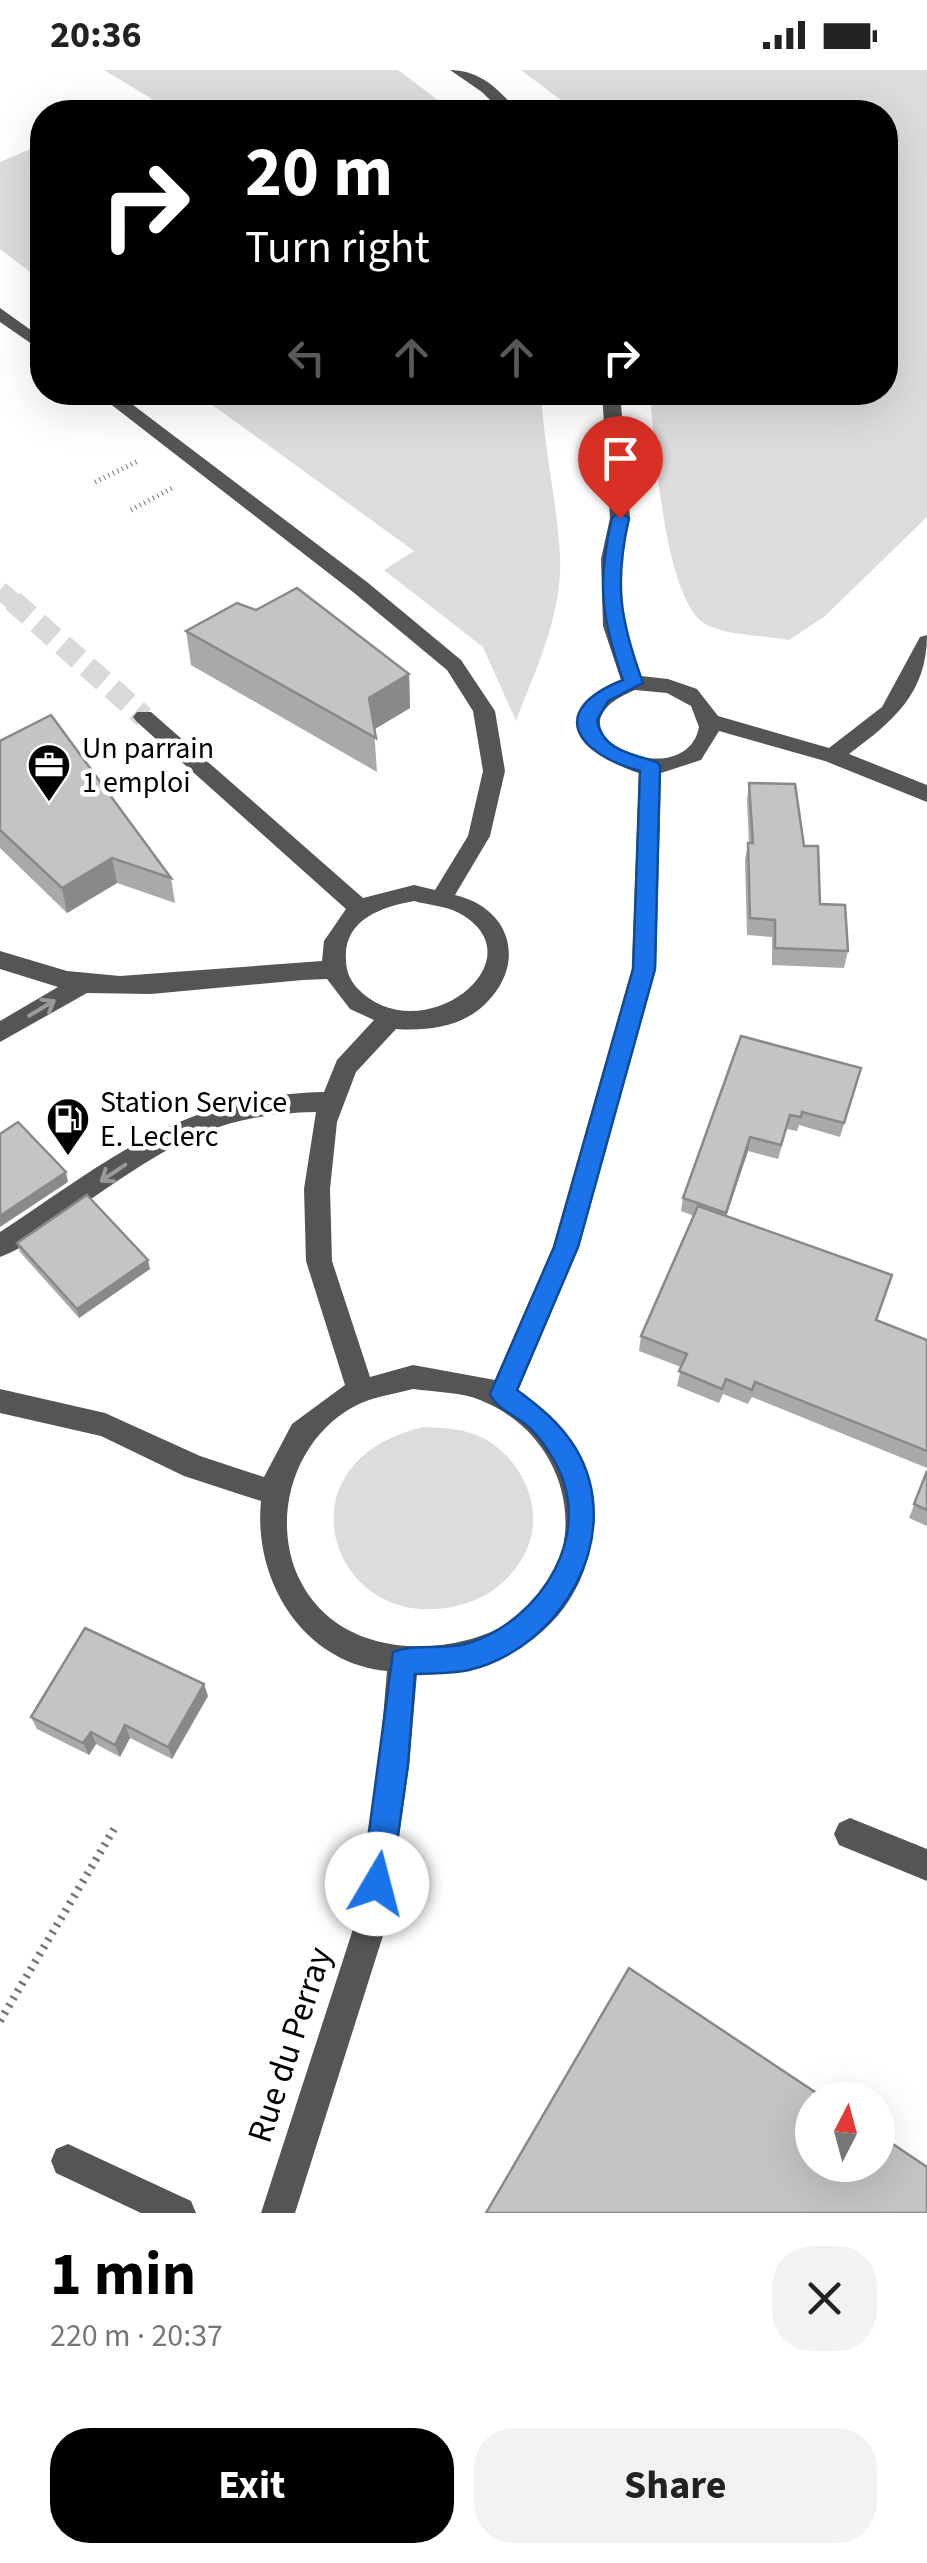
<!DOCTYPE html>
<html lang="en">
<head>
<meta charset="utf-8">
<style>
  :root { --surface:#fff; --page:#f2f2f2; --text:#222; --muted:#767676; --accent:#000 }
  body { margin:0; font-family:"Source Sans 3",sans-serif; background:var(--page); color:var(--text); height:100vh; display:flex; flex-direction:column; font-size:38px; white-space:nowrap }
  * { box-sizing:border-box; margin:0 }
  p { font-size:32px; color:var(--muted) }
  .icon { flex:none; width:55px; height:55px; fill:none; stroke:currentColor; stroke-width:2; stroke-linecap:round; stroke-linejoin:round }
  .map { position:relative; height:2143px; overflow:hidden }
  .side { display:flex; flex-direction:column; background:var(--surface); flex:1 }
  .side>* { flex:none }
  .hud { position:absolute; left:30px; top:30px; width:868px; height:305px; border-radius:40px; box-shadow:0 10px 40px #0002; background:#000; color:#fff; overflow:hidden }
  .needle { width:65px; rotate:6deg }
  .tools { position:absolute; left:795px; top:2012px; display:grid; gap:20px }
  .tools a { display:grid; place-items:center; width:100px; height:100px; border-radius:50%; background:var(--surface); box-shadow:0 10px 40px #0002; font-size:50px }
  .pin { position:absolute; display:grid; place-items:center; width:85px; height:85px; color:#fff; margin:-102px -42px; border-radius:50% 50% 50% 0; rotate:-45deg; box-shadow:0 0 10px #0007 }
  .pin .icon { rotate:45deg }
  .me { position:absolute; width:110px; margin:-55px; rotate:8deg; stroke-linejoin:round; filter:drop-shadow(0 0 8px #0008) }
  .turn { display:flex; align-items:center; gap:35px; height:210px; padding:0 50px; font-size:45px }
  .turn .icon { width:130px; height:130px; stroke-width:2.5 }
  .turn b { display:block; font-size:70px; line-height:85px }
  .lanes { display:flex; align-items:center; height:95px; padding:0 50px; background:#0003; justify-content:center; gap:50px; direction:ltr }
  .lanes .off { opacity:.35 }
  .round { display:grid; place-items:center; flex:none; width:105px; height:105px; border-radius:40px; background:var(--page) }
  .summary { display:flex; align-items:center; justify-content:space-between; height:170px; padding:0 50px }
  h1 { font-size:60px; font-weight:700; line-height:75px; color:var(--accent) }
  .action { display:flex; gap:20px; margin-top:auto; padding:20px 50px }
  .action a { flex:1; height:115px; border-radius:40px; background:var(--accent); color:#fff; font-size:40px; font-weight:700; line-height:115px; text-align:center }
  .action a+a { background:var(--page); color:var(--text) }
  .status { display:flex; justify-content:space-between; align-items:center; height:70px; padding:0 50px; background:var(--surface); direction:ltr }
  .status svg { height:28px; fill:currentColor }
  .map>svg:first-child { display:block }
  .green { fill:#dcdcdc }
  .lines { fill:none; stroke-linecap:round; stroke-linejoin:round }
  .minor-tunnel-far1 { stroke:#d9d9d9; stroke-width:18; stroke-dasharray:18 9; stroke-linecap:butt }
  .minor-tunnel { stroke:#d9d9d9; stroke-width:22; stroke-dasharray:22 11; stroke-linecap:butt }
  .path-far1 { stroke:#777; stroke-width:5; stroke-dasharray:1 4; stroke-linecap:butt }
  .path { stroke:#777; stroke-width:8; stroke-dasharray:2.5 6; stroke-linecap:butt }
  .minor { fill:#555; fill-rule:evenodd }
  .wall { fill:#a9a9a9 }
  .shaded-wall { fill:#898989 }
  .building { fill:#c4c4c4; stroke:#898989; stroke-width:2.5 }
  .oneway { stroke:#999 }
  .route { fill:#1a73e8; stroke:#114b97; stroke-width:2.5 }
  .labels { text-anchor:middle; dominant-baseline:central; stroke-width:9; stroke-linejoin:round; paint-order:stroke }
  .poi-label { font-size:30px; fill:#000; stroke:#fff; text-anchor:start }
  .near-street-label { font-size:35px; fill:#000; stroke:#fff }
</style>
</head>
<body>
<div class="status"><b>20:36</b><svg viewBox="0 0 49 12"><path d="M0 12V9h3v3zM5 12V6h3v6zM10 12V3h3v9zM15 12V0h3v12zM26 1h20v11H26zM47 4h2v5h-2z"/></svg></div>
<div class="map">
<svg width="927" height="2143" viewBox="0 0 927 2143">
  <rect width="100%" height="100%" fill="#fff"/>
  <path class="green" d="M 104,0 L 398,0 L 454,42 L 121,42 L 152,29 Z
    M 521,0 L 927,0 L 927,447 L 825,546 L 789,570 C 764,565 729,566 707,555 C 664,534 654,370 650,323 L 885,322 L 885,42 L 577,42 Z
    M 42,74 L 42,211 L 0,179 L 0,92 Z
    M 196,323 L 541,323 C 544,378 557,431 560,486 C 563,543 536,599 516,651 L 483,577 L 384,500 L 414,481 Z
    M 424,1357 C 447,1358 470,1359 490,1372 C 526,1396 546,1445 524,1485 C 511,1510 488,1528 460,1535 C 332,1569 271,1391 424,1357 Z"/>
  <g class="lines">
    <path class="minor-tunnel-far1" d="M 0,520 L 16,534"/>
    <path class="minor-tunnel" d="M 13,531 L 144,647"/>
    <path class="path-far1" d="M 95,412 L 138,391
      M 131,440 L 174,417"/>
    <path class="path" d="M 0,1951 L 114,1759"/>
    <path class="minor" d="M 450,0 C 480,0 500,20 518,42 L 502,42 L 482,22 Z
      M 0,238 L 42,268 L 42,281 L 0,252 Z
      M 95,322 L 116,322 L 367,512 L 461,590 L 495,641 L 505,701 L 490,766 L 455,825 C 517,840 527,902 477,941 C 454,958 423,961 396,959 L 356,1002 L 337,1052 L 330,1119 L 332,1191 L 370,1307 L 413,1295 L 495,1310 L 553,1177 L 632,899 L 639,703 C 581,685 549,638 621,610 L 603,556 L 601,489 L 610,448 L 602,322 L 620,322 L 630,448 L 621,489 L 623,556 L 641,606 L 668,609 L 697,619 L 718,646 L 829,678 L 882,637 L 920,567 L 927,565 C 927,624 892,652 849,684 L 927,715 L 927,732 L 825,691 L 719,661 L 701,690 L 661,703 L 656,899 L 579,1177 L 517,1323 C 637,1393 608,1561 477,1596 C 456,1601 438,1606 417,1604 L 409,1695 L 387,1853 L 295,2143 L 261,2143 L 355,1853 L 379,1695 L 387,1601 C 303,1593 253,1511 261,1431 L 184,1406 L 101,1366 L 0,1343 L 0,1319 L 105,1343 L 200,1386 L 264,1407 L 292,1354 L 345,1315 L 306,1191 L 304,1119 L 316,1042 C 205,1044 160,1083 72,1142 C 49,1157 26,1178 0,1187 L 0,1162 C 113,1088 182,1025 324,1022 L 337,990 L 374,950 L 350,939 L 327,909 L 303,910 L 151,924 L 87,923 L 0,972 L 0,951 L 58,917 L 0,899 L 0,881 L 67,901 L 120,906 L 322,891 L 324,871 L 346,839 L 137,652 L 133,647 L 137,642 L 151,642 L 363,828 L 414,815 L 435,820 L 468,766 L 483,701 L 473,641 L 447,600 L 353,522 ZM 635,620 L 667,623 L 691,636 L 699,657 C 685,729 533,661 635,620 ZM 414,831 C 428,835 447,836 459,843 C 543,889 421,985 357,918 C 350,910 346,901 346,890 C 343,850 381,837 414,831 ZM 413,1319 C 434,1322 461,1322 480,1330 C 544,1355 580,1423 560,1490 C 556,1501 547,1513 541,1523 C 527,1548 493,1563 467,1570 C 422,1582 367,1578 330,1548 C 261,1491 279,1376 355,1336 C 371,1327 395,1324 413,1319 Z
      M 850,1748 L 927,1779 L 927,1811 L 839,1775 L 834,1764 L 839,1753 Z
      M 68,2074 L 191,2131 L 196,2143 L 141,2143 L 56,2103 L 51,2091 L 56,2079 Z"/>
  </g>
  <path class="wall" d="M 186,561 L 409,604 L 410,638 L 374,659 L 377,702 L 191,595 Z
    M 0,671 L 171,808 L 175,833 L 117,813 L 67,843 L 0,778 Z
    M 749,713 L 804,776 L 820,834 L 848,881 L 844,898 L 772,895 L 772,867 L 747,865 L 745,790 L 748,773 L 749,773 L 747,730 Z
    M 741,966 L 857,1012 L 840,1067 L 799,1055 L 797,1061 L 787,1059 L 778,1089 L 748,1081 L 726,1146 L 876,1250 L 927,1270 L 927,1398 L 752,1327 L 748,1334 L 723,1324 L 719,1333 L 677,1316 L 681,1297 L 639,1281 L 641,1266 L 694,1146 L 681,1141 L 683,1128 Z
    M 17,1173 L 150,1199 L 79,1248 L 20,1182 Z
    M 927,1400 L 927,1456 L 909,1448 Z
    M 208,1626 L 172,1689 L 130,1668 L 120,1687 L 96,1674 L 89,1685 L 37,1659 L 31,1647 Z"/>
  <path class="shaded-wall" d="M 409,604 L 410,638 L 370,662 L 369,628 Z
    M 112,788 L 117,813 L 67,843 L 62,818 Z
    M 750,1067 L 748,1081 L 723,1156 L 726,1143 Z
    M 66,1102 L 68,1112 L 0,1157 L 0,1146 Z
    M 148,1190 L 150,1199 L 79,1248 L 77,1239 Z
    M 204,1614 L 208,1626 L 172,1689 L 168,1677 Z
    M 125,1655 L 130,1668 L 120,1687 L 115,1675 Z
    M 91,1662 L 96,1674 L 89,1685 L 83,1673 Z"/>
  <path class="building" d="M 297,518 L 409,604 L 369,628 L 376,668 L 186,561 L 237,533 L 256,540 Z
    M 51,645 L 171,808 L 112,788 L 62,818 L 0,760 L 0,671 Z
    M 749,713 L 795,714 L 804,776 L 818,776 L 820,834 L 845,835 L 848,881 L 775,878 L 775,850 L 750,848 L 748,773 L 753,773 Z
    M 741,966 L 861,998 L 844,1053 L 802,1042 L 801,1047 L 790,1045 L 781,1075 L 750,1067 L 726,1143 L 683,1128 Z
    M 18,1052 L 66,1102 L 0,1146 L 0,1064 Z
    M 87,1125 L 148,1190 L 77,1239 L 17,1173 Z
    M 698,1136 L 892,1205 L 876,1250 L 927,1270 L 927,1381 L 755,1312 L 752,1320 L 726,1309 L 722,1319 L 679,1301 L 687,1284 L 641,1266 Z
    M 927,1401 L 927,1440 L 914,1434 Z
    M 85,1558 L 204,1614 L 168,1677 L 125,1655 L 115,1675 L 91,1662 L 83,1673 L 31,1647 Z
    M 629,1898 L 827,2030 L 812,2030 L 812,2095 L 878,2095 L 878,2064 L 927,2097 L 927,2143 L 486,2143 Z"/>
  <defs><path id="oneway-shaft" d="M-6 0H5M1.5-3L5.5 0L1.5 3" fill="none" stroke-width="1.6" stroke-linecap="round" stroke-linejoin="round" transform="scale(2.5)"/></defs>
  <g class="oneway">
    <use href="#oneway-shaft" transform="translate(42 938) rotate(-31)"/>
    <use href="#oneway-shaft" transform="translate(113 1103) rotate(146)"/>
  </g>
  <path class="route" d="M 620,442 L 629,448 C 614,514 620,550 643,613 L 608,631 L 597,650 C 602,680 631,684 657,692 L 660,696 L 655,899 L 578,1177 L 517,1320 C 540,1337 561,1354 576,1379 C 627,1466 561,1578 469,1600 C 452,1604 432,1603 415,1604 L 408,1695 L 391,1814 L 387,1824 L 377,1828 L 367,1824 L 362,1814 L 393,1582 C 417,1573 445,1581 469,1573 C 542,1549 596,1463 554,1390 C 548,1380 539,1367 531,1359 C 518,1346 498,1341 490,1324 L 554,1177 L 633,899 L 640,701 C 577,684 545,641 623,610 C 601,548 597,512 612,448 Z"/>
  <defs>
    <g id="office-pin" transform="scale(2.25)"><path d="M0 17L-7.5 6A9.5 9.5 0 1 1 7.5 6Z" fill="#000" stroke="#fff"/><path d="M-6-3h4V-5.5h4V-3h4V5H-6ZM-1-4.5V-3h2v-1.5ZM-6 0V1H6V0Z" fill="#fff"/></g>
    <g id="fuel-pin" transform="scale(2.25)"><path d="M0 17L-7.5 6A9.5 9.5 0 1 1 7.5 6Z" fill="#000" stroke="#fff"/><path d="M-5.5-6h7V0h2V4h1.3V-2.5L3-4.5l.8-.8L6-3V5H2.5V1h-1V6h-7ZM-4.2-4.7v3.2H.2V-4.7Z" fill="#fff"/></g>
  </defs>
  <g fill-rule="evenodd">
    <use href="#office-pin" x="49" y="695"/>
    <use href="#fuel-pin" x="68" y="1049"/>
  </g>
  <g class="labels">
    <g class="poi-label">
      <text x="82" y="678">Un parrain<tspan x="82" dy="34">1 emploi</tspan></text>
      <text x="100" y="1032">Station Service<tspan x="100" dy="34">E. Leclerc</tspan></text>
    </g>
    <g class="near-street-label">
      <text transform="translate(290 1975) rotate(-72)">Rue du Perray</text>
    </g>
  </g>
</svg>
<div class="tools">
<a><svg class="needle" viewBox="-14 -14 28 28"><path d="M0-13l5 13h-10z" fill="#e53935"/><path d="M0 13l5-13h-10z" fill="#767676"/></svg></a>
</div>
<div class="pin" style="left:620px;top:448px;background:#d93025"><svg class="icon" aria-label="arrive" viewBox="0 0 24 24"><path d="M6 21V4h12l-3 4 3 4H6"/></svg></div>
<svg class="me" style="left:377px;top:1814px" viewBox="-20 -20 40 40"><circle r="19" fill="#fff"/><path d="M0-13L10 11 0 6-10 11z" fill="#1a73e8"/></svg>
<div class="hud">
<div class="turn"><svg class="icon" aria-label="right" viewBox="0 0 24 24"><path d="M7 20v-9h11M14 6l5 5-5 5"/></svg><div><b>20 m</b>Turn right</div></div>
<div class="lanes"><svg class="icon off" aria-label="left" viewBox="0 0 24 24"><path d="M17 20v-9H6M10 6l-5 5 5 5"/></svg><svg class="icon off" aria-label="ahead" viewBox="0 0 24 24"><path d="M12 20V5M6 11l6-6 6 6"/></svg><svg class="icon off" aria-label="ahead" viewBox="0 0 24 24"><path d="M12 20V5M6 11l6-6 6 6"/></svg><svg class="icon" aria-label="right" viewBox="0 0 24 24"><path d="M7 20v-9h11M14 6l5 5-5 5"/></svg></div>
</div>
</div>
<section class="side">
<div class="summary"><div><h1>1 min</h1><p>220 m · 20:37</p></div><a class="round"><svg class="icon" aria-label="close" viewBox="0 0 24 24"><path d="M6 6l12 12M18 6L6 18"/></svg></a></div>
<div class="action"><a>Exit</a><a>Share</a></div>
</section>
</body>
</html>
